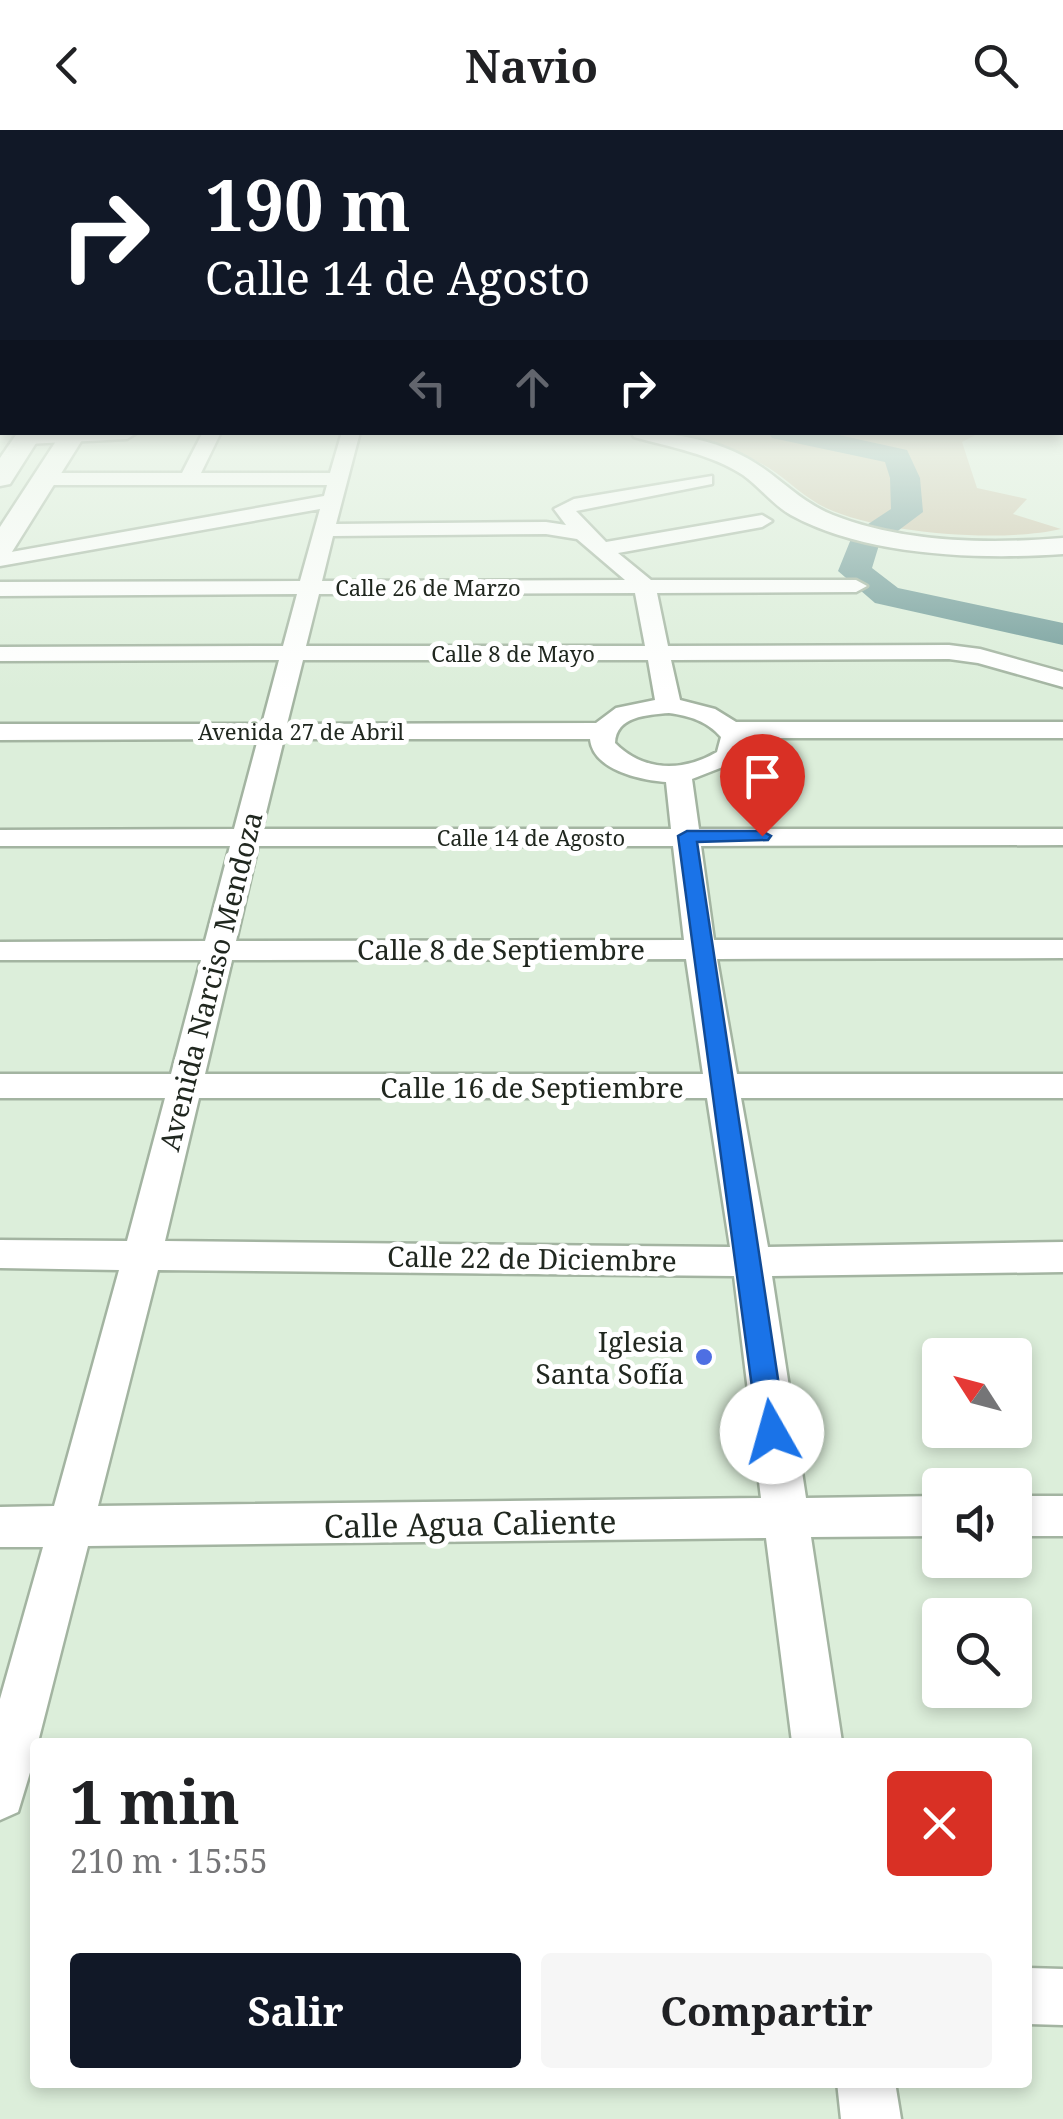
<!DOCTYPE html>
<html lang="es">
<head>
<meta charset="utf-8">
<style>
  :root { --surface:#fff; --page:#f6f6f6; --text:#202124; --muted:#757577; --accent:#111827 }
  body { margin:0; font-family:"Noto Serif",serif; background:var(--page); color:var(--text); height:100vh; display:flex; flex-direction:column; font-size:38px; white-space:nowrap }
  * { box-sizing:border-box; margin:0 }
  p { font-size:32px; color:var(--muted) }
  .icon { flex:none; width:55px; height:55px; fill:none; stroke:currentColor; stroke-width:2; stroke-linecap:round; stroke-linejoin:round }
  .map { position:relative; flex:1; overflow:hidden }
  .panel { position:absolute; left:30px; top:1608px; width:1002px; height:350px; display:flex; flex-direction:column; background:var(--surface); border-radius:10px; box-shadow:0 5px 15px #0003 }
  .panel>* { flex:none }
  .hud { position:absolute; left:0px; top:0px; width:1065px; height:305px; box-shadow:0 5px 15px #0003; background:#111827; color:#fff; overflow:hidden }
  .needle { width:65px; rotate:306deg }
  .buttons { position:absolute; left:922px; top:1208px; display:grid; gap:20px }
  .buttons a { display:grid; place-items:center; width:110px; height:110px; border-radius:10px; background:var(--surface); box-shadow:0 5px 15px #0003; font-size:50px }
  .pin { position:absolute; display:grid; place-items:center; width:85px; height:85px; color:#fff; margin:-102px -42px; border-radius:50% 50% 50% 0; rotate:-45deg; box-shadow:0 0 10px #0007 }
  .pin .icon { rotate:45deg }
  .me { position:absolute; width:110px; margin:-55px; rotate:353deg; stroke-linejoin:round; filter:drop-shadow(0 0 8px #0008) }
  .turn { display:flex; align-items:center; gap:35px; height:210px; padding:0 40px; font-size:45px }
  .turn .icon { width:130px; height:130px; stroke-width:2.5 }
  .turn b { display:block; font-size:70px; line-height:85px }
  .lanes { display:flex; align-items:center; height:95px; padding:0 40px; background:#0003; justify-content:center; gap:50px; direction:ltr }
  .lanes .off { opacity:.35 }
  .round { display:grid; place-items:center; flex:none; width:105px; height:105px; border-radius:10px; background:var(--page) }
  .headline { display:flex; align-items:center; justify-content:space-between; height:170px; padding:0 40px }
  h1 { font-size:60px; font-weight:700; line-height:75px }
  .action { display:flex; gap:20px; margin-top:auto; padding:20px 40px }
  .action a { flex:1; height:115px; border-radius:10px; background:var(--accent); color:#fff; font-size:40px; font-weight:700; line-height:115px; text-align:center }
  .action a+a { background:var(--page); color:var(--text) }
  header { display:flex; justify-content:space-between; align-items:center; height:130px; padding:0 40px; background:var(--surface); font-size:45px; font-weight:700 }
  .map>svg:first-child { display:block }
  .green { fill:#cbc2a8 }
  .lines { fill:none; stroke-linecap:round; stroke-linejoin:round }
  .river { fill:#739d9b; fill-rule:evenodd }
  .minor-casing { stroke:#a3b4a1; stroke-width:5 }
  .tertiary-casing { stroke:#a3b4a1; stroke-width:5 }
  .secondary-casing { stroke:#a3b4a1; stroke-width:5 }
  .minor { fill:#fff; fill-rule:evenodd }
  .tertiary { fill:#fff; fill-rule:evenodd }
  .secondary { fill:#fff; fill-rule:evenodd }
  .route { fill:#1a73e8; stroke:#114b97; stroke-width:2.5 }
  .poi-dot { fill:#4e6fe3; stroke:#fff; stroke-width:4 }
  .labels { text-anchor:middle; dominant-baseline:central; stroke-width:10; stroke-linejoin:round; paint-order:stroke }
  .far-street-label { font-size:22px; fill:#20271f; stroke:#fff }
  .street-label { font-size:28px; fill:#20271f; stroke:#fff }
  .poi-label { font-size:28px; fill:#20271f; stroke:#fff; text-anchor:end }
  .near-street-label { font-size:32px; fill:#20271f; stroke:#fff }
</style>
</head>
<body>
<header><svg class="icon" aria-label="back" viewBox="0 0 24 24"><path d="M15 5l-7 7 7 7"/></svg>Navio<svg class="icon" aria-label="search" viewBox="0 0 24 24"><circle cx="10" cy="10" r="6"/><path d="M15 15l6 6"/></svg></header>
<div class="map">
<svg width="1063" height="1989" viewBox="0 0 1063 1989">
  <rect width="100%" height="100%" fill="#dceeda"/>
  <path class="green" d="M 676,303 L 979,303 L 962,312 L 977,358 L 1027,369 L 1013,384 L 1061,399 C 1000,413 883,404 826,378 C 805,368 789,351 769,338 C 741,321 706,312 676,303 Z"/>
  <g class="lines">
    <path class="river" d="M 768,302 L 825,302 L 907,320 L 920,348 L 923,382 L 879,415 L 872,438 L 898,458 L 1063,493 L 1063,515 L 875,473 L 838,441 L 853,404 L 891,379 L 890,348 L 885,332 L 772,308 Z"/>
    <g class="minor-casing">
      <path id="minor" d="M 203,302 L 221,302 L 201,343 L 330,343 L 342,302 L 360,302 L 336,394 L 546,392 L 566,395 L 554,379 L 574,369 L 712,346 L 712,354 L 576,381 L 606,412 L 762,385 L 772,391 L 762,397 L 618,423 L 651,450 L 856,450 L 867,456 L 856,462 L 657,463 L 668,516 L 949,515 L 980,519 L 1063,542 L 1063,557 L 978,533 L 949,529 L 671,530 L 680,570 L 715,579 L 736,592 L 1063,592 L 1063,608 L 747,608 L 738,631 L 692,649 L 699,699 L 1063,699 L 1063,715 L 701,716 L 714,810 L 1063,810 L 1063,828 L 717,829 L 737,944 L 1063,944 L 1063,968 L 741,968 L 768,1117 L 1063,1112 L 1063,1142 L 772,1146 L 806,1368 L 940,1366 L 940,1406 L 811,1407 L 842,1612 L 792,1612 L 766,1408 L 88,1416 L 38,1612 L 35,1612 L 35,1626 L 18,1682 L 0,1690 L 0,1569 L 43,1417 L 0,1417 L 0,1377 L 54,1376 L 119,1140 L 0,1138 L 0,1110 L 127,1111 L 165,968 L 0,968 L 0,944 L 171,944 L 201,830 L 0,830 L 0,812 L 205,811 L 230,716 L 0,716 L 0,700 L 234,699 L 258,609 L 0,610 L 0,594 L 262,594 L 279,530 L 0,531 L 0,517 L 283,516 L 297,464 L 0,466 L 0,452 L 300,451 L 320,379 L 0,436 L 0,424 L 324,366 L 327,355 L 45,355 L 35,349 L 45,343 L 182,343 ZM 546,404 L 577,409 L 625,450 L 322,451 L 333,406 ZM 635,463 L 645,516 L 306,516 L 319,464 ZM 303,530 L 648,530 L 655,570 L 616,578 L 596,593 L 287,594 ZM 669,583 C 690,586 707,591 721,607 L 717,622 C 683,642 644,642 615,613 C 616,586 647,585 669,583 ZM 284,609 L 590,609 C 593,640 640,650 666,652 L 671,699 L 262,699 ZM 258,716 L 673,716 L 684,810 L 236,811 ZM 686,829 L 703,944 L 205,944 L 232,830 ZM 199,968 L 707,968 L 730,1117 L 165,1111 ZM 158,1140 L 734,1146 L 761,1368 L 98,1376 Z
        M 1015,1366 L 1063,1366 L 1063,1406 L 1015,1406 Z
        M 1028,1838 L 1063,1839 L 1063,1895 L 1028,1894 Z
        M 837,1952 L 895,1952 L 901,1989 L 841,1989 Z"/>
    </g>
    <g class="tertiary-casing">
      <path id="tertiary" d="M 19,302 L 138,302 L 127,309 L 27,314 L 19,312 L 15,307 Z
        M 631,302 C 676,302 725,311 763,338 C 787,355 805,374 833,385 C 904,413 989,414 1063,408 L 1063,424 C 980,430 865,426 791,385 C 773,375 760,357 743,345 C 711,324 670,317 634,307 Z"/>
    </g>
    <g class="secondary-casing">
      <path id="secondary" d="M 18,302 L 43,302 L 10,354 L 0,356 L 0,328 Z
        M 62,302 L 87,302 L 10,425 L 0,428 L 0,397 Z"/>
    </g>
    <use href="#minor" class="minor"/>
    <use href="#tertiary" class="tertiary"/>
    <use href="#secondary" class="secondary"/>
  </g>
  <linearGradient id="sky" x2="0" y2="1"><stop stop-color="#79abc9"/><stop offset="0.5" stop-color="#eff7ee"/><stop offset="1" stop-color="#eff7ee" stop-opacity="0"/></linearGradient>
  <rect width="1063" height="561" fill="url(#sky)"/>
  <path class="route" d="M 762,701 L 771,706 L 768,710 L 697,712 L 786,1302 L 782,1310 L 772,1313 L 762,1310 L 758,1302 L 678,706 L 687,701 Z"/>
  <circle class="poi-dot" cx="704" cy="1227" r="10"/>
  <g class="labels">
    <g class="far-street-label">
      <text x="428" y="457">Calle 26 de Marzo</text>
      <text x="513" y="523">Calle 8 de Mayo</text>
      <text x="301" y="601">Avenida 27 de Abril</text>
      <text x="531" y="707">Calle 14 de Agosto</text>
    </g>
    <g class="street-label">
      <text x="501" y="819">Calle 8 de Septiembre</text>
      <text transform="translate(210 851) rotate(-76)">Avenida Narciso Mendoza</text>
      <text x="532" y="957">Calle 16 de Septiembre</text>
      <text transform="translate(532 1128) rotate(1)">Calle 22 de Diciembre</text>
    </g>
    <g class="poi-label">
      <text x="684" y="1211">Iglesia<tspan x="684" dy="32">Santa Sofía</tspan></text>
    </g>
    <g class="near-street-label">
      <text transform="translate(470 1393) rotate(-1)">Calle Agua Caliente</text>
    </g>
  </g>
</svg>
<div class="buttons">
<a><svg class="needle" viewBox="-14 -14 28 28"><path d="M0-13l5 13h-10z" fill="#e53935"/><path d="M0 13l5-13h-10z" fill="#757577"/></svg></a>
<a><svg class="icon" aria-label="sound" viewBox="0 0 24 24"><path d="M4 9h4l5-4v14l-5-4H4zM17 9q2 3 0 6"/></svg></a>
<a><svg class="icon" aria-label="search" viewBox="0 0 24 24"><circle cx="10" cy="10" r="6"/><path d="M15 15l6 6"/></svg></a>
</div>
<div class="pin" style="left:762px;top:706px;background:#d93025"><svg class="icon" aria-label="arrive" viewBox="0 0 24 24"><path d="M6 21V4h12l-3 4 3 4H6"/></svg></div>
<svg class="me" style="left:772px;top:1302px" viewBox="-20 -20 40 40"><circle r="19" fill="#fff"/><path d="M0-13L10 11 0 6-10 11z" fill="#1a73e8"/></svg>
<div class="hud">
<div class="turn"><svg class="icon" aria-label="right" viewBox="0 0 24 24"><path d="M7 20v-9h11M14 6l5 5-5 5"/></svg><div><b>190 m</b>Calle 14 de Agosto</div></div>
<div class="lanes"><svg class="icon off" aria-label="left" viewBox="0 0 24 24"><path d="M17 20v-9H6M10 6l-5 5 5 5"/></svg><svg class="icon off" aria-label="ahead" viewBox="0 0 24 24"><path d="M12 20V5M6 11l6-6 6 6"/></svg><svg class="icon" aria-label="right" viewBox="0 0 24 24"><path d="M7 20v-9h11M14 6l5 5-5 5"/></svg></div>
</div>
<section class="panel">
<div class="headline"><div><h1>1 min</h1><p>210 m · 15:55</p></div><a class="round" style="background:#d93025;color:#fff"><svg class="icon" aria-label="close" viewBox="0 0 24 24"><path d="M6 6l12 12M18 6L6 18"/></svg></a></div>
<div class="action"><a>Salir</a><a>Compartir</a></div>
</section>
</div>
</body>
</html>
